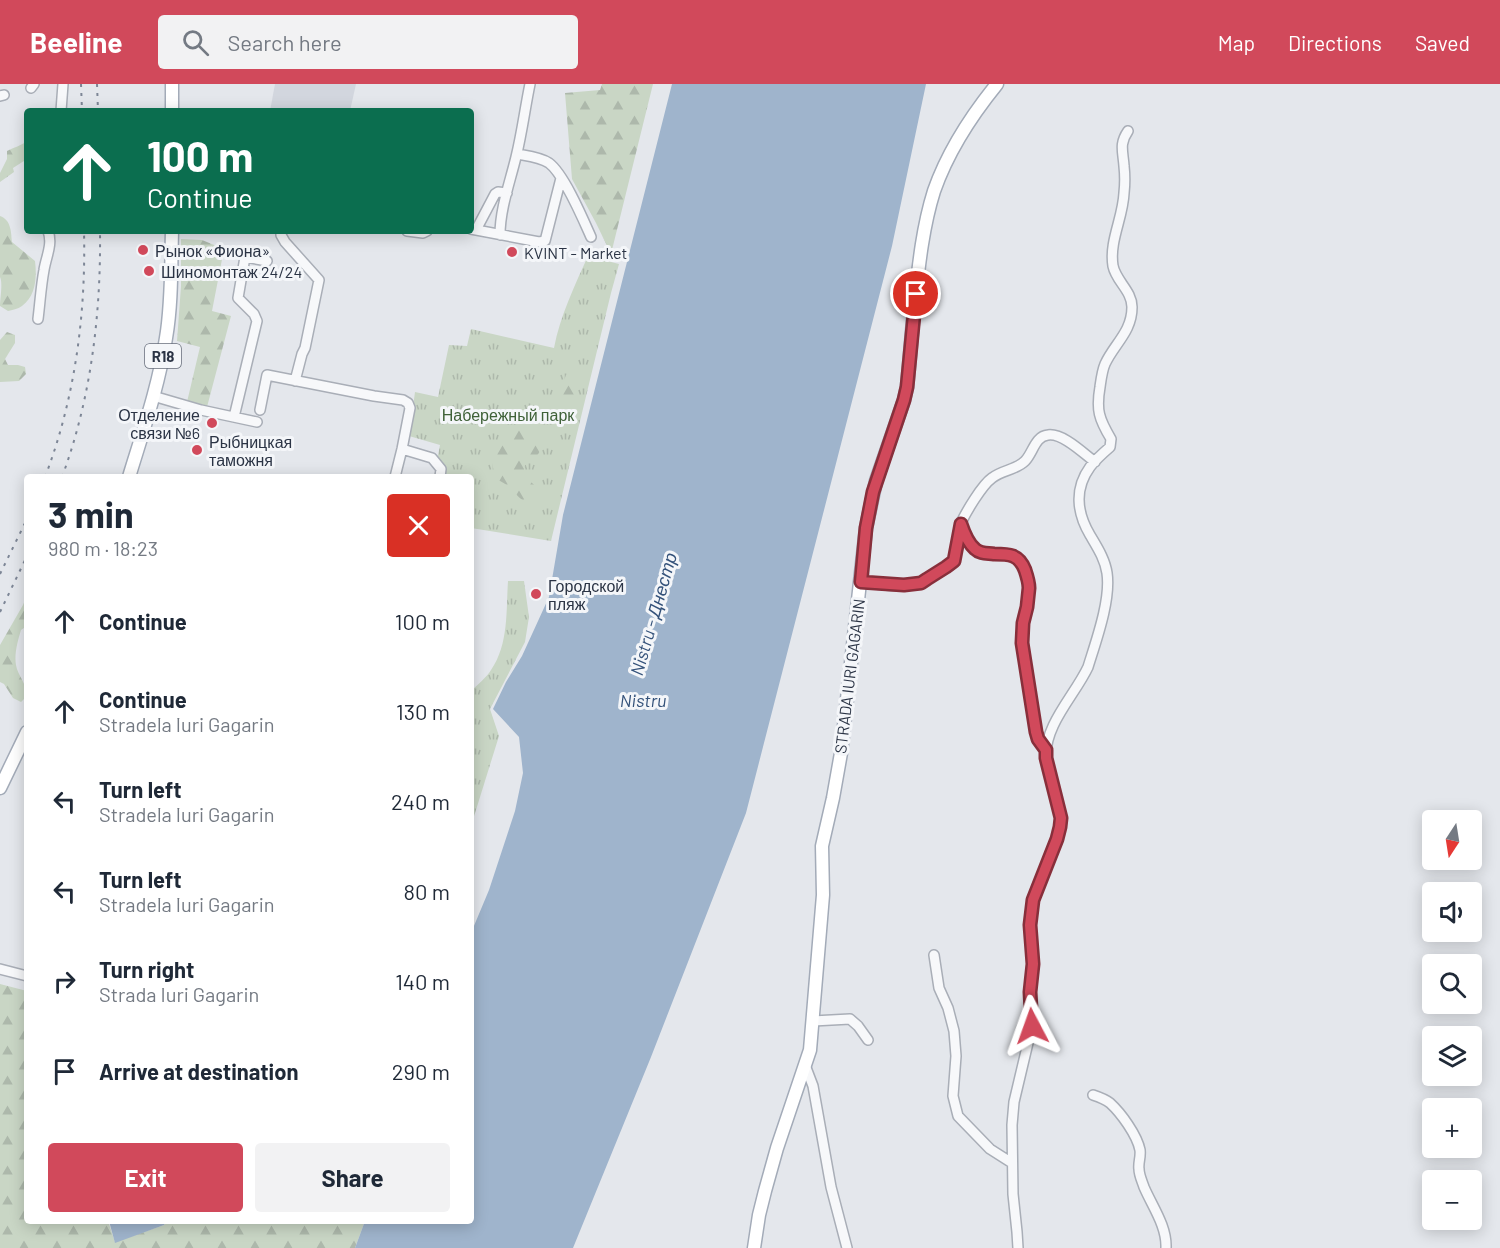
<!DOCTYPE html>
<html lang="en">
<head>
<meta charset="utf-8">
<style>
  :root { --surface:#fff; --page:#f2f2f3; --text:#1f2937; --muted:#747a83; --accent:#d1495b }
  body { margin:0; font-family:Barlow,sans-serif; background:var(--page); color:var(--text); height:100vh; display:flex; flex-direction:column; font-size:22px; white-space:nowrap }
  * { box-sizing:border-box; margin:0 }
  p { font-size:20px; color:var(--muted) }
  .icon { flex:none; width:33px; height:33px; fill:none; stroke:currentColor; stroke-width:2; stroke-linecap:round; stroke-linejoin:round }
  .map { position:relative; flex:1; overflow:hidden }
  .details { position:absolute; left:24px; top:390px; width:450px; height:750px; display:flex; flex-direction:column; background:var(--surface); border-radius:6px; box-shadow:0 3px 15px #0003 }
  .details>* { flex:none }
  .top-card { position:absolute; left:24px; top:24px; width:450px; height:126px; border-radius:6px; box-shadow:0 3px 15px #0003; background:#0b6e4f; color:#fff; overflow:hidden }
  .needle { width:39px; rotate:192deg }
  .buttons { position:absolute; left:1422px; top:726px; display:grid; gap:12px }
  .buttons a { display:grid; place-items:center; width:60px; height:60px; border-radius:6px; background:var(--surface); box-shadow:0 3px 15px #0003; font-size:30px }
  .pin { position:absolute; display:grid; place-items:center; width:51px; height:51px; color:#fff; margin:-26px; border:3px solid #fff; border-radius:50%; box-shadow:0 2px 6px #0007 }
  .me { position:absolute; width:66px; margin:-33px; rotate:356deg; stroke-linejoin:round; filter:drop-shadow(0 0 4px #0008) }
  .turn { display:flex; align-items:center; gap:21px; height:126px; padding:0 24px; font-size:27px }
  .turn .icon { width:78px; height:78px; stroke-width:2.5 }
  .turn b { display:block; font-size:42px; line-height:51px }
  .round { display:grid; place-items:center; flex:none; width:63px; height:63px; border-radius:6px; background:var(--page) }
  .summary { display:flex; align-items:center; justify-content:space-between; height:102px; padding:0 24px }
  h1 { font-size:36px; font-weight:700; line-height:45px }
  .button { display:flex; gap:12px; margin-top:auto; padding:12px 24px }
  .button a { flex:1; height:69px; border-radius:6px; background:var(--accent); color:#fff; font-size:24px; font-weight:700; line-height:69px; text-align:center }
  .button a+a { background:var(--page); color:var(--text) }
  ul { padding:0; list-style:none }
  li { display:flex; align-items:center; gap:18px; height:90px; padding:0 24px }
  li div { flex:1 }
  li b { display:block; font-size:22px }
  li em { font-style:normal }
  header { display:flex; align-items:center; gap:36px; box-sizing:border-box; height:84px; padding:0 30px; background:var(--accent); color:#fff }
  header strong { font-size:28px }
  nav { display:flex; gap:33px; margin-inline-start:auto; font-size:21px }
  .search { width:420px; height:54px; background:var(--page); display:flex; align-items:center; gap:15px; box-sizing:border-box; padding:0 21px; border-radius:6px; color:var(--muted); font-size:22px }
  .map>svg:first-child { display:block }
  .built { fill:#d2d6de }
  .grass { fill:url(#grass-tufts) }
  .forest { fill:url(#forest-firs) }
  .water { fill:#9fb4cc }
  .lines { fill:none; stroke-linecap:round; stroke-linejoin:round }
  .minor-casing { stroke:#a9aeb7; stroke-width:12 }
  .major-casing { stroke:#a3abb8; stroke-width:15 }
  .minor { stroke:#f7f8fa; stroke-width:9 }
  .major { stroke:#fff; stroke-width:12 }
  .rail { stroke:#7d8696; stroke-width:2; stroke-dasharray:3 6; stroke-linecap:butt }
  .route-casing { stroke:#882f3b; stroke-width:15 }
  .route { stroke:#d1495b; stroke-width:10 }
  .poi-dot { fill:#d1495b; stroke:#f4f6f9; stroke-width:2 }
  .labels { text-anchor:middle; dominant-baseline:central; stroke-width:6; stroke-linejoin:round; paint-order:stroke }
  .shield { fill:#f4f6f9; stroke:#676e7b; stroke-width:1.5 }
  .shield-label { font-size:15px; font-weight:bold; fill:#2b3445 }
  .poi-label { font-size:16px; fill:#2b3445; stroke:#f4f6f9; text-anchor:start }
  .park-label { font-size:16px; fill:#3f6138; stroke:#f4f6f9 }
  .street-label { font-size:16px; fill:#2b3445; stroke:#f4f6f9 }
  .water-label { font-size:18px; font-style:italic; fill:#34527a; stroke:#f4f6f9 }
</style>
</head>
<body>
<header>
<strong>Beeline</strong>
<div class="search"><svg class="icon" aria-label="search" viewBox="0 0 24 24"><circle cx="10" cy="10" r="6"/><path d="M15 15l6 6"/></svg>Search here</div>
<nav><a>Map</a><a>Directions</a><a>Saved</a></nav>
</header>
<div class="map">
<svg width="1500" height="1164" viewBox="0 0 1500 1164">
  <defs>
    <pattern id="grass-tufts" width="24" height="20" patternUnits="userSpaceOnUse" patternTransform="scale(1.5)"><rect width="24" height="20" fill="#c9d6c5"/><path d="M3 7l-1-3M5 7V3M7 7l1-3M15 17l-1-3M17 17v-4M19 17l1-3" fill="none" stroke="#adb8ab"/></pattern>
    <pattern id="forest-firs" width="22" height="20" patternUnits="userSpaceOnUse" patternTransform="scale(1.5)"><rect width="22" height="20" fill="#c9d6c5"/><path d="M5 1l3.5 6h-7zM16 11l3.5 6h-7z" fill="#adb8ab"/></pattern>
  </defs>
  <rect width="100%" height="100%" fill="#e4e7ec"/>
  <path class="built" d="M 275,0 L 356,0 L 350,27 L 270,27 Z"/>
  <path class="grass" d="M 588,172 L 619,180 L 611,209 L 551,457 L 471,444 L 471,393 L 434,393 L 440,361 L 409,352 L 415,308 L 438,313 L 449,261 L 467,262 L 471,245 L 554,264 C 560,232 575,201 588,172 Z
    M 508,497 L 524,497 L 529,533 L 525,558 L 490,625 L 499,652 L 471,742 L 471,607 C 478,600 486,594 491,586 C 509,560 506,526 508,497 Z"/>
  <path class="forest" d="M 602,0 L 653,0 L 611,170 L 596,139 L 572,95 L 565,9 L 600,6 Z
    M 27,57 L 27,75 L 13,84 L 14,88 L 0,98 L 0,89 L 7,75 L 7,67 C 14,63 21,62 27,57 Z
    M 0,132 C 11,136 11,147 12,158 L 35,177 C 37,193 36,212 22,222 C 18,225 12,226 8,227 L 0,222 C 0,214 3,199 0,193 Z
    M 181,155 L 202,156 L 224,165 L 212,227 L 231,232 L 207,323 L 187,318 L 200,263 L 177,257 L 181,202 Z
    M 7,248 L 15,251 L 15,259 L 5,275 L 8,281 L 18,281 L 25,283 L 26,290 L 19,297 L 0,298 L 0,256 Z
    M 574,289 L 576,321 L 569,329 L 560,330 L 555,317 L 562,302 L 566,291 Z
    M 533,343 C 546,361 543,370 525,381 L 523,391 L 541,407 L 540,414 L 533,419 C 519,418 518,410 508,402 C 505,399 499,397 495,394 L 492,378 L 493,365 L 518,346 Z
    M 27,511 L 27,542 L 21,546 C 18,556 14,570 16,581 C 18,593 28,600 26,613 L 21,618 L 13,614 L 4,600 L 0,598 L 0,561 L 23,521 Z
    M 0,900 L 27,907 L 27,1137 L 108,1137 L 115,1158 L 164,1141 L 166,1137 L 365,1137 L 355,1164 L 0,1164 Z"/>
  <path class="water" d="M 672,0 L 926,0 L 892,162 L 746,729 L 651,973 L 573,1164 L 355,1164 L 365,1137 L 471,1137 L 471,849 L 489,806 L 515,727 L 523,689 L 519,653 L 493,625 L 506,598 L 522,572 L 549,513 L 563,431 Z
    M 109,1137 L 166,1137 L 164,1141 L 115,1159 Z"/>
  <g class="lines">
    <g class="minor-casing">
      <path id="minor" d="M 31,4 L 34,0
        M 0,12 L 4,11
        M 61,27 L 63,0
        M 517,70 C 528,72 540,73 549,79 C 564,90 583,135 591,153
        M 471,145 L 539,158 L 545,157 L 561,94
        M 476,146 L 495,110 L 498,108 L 507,109
        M 281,147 L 281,151 L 285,158 L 319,196 L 305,264 L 302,270 L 295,297
        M 407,147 L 423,149 L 427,147
        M 500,151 C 500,125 510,98 516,73 C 522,49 525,24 530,0
        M 38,235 C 40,219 41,202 44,186 C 46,173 53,160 48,147
        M 153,312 L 201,326 L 257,338
        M 260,326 L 267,291 L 374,312 L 403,316 L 408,319 L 410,324 L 402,365 L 395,393
        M 234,333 L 257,237 L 254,230 L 238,214 L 245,173 L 267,177
        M 402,365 L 432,374 L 441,385 L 440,393
        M 961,440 C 964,449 968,459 975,465 C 981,469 987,469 994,470 C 1009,470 1019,470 1025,486 C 1027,492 1029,498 1029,504 L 1027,523 L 1023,539 L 1022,559 L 1036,648 L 1038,655 L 1046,666
        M 861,498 C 879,500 902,505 920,499 C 926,497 931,493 936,490 C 941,487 948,484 952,480 C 959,472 956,450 961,439 C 966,428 982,401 992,394 C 1002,386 1016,386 1025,377 C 1033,369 1035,352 1048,351 C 1063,349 1083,369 1095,378
        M 934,871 L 939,904 L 948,924 L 954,947 L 956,972 L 953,1012 L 958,1032 L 990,1065 L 1012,1079
        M 0,885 L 27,892
        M 813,937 L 850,935 L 858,942 L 868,956
        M 805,981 L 813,1002 L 831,1103 L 847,1164
        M 1093,1011 C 1099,1013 1105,1015 1110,1019 C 1121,1029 1137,1051 1140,1066 C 1141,1073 1138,1079 1139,1085 C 1139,1091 1142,1097 1144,1103 C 1152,1122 1167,1142 1166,1164
        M 1018,1164 L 1017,1148 L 1013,1110 L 1012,1041 L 1014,1018 L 1032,942 L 1030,908 L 1033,880 L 1030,841 L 1031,826 L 1036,806 L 1057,755 L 1061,734 L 1046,674 C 1044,641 1075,611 1088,583 C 1096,557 1111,516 1107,489 C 1105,475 1097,463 1090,451 C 1077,429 1074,405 1090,383 C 1096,375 1103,369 1110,363 L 1111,355 C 1099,335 1096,326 1100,303 C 1101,296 1102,287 1105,280 C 1114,260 1132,248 1132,223 C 1132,207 1116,197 1113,182 C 1109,157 1123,134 1124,109 C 1125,100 1125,91 1124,82 C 1123,67 1119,60 1128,47"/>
    </g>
    <g class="major-casing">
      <path id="major" d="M 172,0 L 172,27
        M 129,393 C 143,347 159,301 166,254 C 172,219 171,182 172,147
        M 0,704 L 27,648
        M 754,1164 L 759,1131 L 765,1107 L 777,1064 L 810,966 L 823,811 L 822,762 L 833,714 L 841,669 L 866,444 L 876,397 L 904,316 L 907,303 C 910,274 912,245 915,216 C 919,179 923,142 934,107 C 948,67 971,32 997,0"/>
    </g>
    <use href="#minor" class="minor"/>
    <use href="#major" class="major"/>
    <path class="rail" d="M 81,0 L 82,27
      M 97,0 L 98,27
      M 45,393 C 75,315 86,230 84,147
      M 62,393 C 91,315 101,230 100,147
      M 0,490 L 27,435
      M 0,528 L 27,472"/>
  </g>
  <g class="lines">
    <g class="route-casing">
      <path id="route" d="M 916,210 L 907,303 L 904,316 L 873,408 L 866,444 L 861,498 L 904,501 L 921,499 L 927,495 L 946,483 L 954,477 L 961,440 C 964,449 968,459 975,465 C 980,470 987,469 994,470 C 1009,470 1019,470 1025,486 C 1027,492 1029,498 1029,504 L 1027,523 L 1023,539 L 1022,559 L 1036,648 L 1038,655 L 1046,666 L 1046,674 L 1061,734 L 1060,743 L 1057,755 L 1033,816 L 1030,841 L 1033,880 L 1030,908 L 1032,942"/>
    </g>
    <use href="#route" class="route"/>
  </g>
  <g class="poi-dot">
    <circle cx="143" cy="166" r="6"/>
    <circle cx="512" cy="168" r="6"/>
    <circle cx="149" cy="187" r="6"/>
    <circle cx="212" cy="339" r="6"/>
    <circle cx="197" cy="366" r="6"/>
    <circle cx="536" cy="510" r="6"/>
  </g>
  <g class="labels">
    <rect class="shield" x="145" y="260" width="36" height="24" rx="4.5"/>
    <g class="shield-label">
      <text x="163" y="272">R18</text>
    </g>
    <g class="poi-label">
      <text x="155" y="166">Рынок «Фиона»</text>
      <text x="524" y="168">KVINT - Market</text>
      <text x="161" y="187">Шиномонтаж 24/24</text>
      <text x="200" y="330" text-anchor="end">Отделение<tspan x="200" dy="18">связи №6</tspan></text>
      <text x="209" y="357">Рыбницкая<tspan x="209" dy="18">таможня</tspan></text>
      <text x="548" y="501">Городской<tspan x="548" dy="18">пляж</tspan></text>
    </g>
    <g class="park-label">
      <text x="508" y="330">Набережный парк</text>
    </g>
    <g class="street-label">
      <text transform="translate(849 592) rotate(-83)">STRADA IURI GAGARIN</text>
    </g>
    <g class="water-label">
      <text transform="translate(653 530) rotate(-74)">Nistru - Днестр</text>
      <text x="643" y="616">Nistru</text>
    </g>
  </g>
</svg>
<div class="buttons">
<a><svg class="needle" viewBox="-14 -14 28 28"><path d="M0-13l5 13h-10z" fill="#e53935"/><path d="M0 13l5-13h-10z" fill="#747a83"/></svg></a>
<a><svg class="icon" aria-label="sound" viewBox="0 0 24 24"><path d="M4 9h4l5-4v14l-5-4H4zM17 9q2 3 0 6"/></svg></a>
<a><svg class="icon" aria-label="search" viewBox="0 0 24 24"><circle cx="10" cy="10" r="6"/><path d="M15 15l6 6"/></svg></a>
<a><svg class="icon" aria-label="layers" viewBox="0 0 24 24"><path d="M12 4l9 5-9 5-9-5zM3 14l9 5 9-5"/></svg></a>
<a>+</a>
<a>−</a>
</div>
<div class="pin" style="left:916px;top:210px;background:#d93025"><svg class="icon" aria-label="arrive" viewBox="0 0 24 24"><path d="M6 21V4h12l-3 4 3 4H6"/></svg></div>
<svg class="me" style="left:1032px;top:942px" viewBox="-20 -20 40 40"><path d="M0-17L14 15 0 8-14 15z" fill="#d1495b" stroke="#fff" stroke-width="4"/></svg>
<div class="top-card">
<div class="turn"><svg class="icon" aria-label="ahead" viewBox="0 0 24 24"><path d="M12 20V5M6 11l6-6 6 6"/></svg><div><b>100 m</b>Continue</div></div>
</div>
<section class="details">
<div class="summary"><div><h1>3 min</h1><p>980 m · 18:23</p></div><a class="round" style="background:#d93025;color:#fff"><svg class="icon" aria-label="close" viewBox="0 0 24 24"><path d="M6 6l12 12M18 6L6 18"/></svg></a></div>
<ul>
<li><svg class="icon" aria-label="ahead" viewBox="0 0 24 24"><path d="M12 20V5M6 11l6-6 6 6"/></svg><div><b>Continue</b></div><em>100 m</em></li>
<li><svg class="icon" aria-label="ahead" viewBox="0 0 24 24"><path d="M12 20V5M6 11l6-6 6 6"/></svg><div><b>Continue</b><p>Stradela Iuri Gagarin</p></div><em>130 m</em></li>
<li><svg class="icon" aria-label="left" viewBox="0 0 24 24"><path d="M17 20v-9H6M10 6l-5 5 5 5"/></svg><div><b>Turn left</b><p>Stradela Iuri Gagarin</p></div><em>240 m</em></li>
<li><svg class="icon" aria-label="left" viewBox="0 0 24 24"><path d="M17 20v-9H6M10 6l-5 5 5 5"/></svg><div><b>Turn left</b><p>Stradela Iuri Gagarin</p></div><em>80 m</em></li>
<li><svg class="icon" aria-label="right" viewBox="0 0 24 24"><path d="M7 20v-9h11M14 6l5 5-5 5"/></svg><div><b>Turn right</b><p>Strada Iuri Gagarin</p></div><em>140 m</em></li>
<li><svg class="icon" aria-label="arrive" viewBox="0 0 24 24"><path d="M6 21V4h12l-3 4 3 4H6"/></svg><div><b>Arrive at destination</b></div><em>290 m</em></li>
</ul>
<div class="button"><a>Exit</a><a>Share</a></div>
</section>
</div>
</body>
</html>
